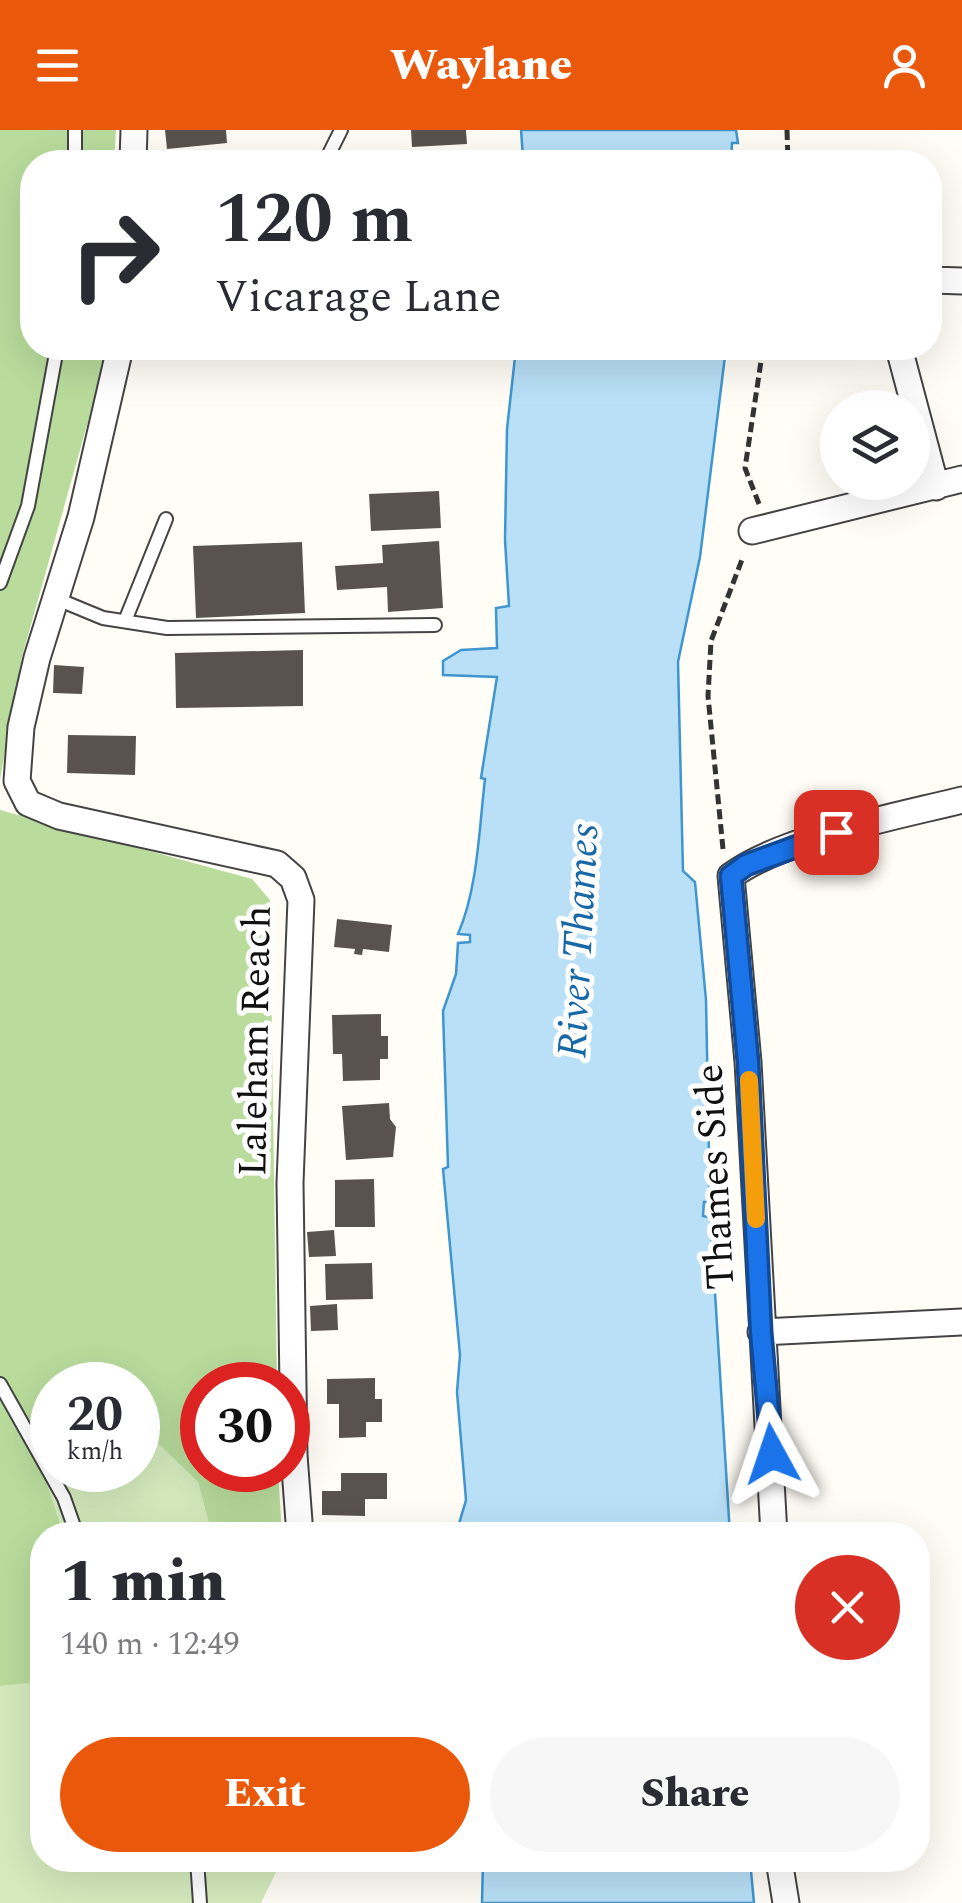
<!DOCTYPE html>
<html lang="en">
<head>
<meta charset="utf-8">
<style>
  :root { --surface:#fff; --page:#f7f7f7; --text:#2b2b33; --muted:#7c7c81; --accent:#ea580c }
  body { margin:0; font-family:Spectral,serif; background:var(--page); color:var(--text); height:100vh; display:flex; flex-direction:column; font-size:38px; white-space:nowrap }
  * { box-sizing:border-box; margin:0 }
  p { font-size:32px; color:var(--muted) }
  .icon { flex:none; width:55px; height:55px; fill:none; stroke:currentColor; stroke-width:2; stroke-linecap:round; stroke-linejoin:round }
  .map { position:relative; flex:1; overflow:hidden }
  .sheet { position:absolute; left:30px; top:1392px; width:900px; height:350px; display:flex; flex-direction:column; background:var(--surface); border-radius:40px; box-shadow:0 10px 40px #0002 }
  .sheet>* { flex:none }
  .guide { position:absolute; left:20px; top:20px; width:922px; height:210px; border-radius:40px; box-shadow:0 10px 40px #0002; background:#fff; color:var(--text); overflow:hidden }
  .controls { position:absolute; left:820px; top:260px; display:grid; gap:20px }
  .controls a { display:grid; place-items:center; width:110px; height:110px; border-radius:50%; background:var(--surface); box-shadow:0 10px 40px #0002; font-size:50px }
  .speed { position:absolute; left:30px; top:1232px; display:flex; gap:20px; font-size:50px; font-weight:700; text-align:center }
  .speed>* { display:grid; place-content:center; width:130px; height:130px; border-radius:50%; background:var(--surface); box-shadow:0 10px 40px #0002; line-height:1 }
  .speed small { font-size:25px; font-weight:400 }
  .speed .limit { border:15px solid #d22; background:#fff; color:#111 }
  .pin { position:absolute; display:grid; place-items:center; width:85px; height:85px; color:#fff; margin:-42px; border-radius:20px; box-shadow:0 5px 15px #0006 }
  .me { position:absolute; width:110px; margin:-55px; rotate:355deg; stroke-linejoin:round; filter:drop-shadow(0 0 8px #0008) }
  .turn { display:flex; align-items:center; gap:35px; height:210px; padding:0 30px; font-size:45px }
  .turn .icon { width:130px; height:130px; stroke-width:2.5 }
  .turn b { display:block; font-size:70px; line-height:85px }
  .round { display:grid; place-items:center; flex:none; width:105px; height:105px; border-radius:52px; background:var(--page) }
  .headline { display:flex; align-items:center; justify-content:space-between; height:170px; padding:0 30px }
  h1 { font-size:60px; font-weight:800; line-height:75px }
  .action { display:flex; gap:20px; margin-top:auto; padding:20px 30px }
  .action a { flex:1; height:115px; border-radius:60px; background:var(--accent); color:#fff; font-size:40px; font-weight:800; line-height:115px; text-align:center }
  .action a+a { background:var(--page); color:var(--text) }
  header { display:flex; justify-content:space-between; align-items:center; height:130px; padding:0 30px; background:var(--accent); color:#fff; font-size:45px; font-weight:800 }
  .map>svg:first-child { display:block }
  .green { fill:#d5ebbd }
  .forest { fill:#b9dc9c }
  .water { fill:#b9e0f7; stroke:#3f96cf; stroke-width:2.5 }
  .building { fill:#5a524d }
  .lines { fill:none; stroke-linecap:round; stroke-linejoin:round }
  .service-casing { stroke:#444; stroke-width:16 }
  .minor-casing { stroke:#444; stroke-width:29 }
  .path { stroke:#333; stroke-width:5; stroke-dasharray:10 5; stroke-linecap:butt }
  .service { stroke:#fff; stroke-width:12 }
  .minor { stroke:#fff; stroke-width:25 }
  .route-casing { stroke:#114b97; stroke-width:25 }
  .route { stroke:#1a73e8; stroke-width:18 }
  .slow { stroke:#f59e0b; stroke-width:18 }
  .labels { text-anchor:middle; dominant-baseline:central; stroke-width:10; stroke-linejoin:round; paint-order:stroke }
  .street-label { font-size:40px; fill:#111; stroke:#fff }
  .water-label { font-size:42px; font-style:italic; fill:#1768a6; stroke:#fff }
</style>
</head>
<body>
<header><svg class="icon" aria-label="menu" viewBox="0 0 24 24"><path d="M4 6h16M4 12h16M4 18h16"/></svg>Waylane<svg class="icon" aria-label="person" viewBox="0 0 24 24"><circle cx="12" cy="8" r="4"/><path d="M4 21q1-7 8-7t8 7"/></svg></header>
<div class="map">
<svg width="962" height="1773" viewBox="0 0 962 1773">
  <rect width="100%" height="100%" fill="#fffdf5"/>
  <path class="green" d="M 138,1293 L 198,1352 L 212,1405 L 64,1405 L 32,1309 L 52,1302 L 52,1340 L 138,1340 Z
    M 42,1552 L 42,1730 L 282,1730 L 261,1773 L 0,1773 L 0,1556 Z"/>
  <path class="forest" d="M 0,0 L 116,0 L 114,32 L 32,32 L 32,218 L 104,218 L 103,238 L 22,527 L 0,650 Z
    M 0,680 L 252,749 L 270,770 L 277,1255 L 202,1255 L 202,1340 L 278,1340 L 282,1405 L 212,1405 L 198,1352 L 138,1294 L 138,1255 L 52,1255 L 52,1302 L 32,1309 L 64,1405 L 42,1405 L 42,1552 L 0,1556 Z"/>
  <path class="water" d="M 521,0 L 736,0 L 738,13 L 732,13 L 731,32 L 520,32 L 523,27 Z
    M 516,218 L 726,218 L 700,427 L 678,532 L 683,741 L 695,752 L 706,870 L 710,1077 L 709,1072 L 704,1072 L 703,1086 L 708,1087 L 710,1082 L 730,1405 L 460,1405 L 458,1397 L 466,1370 L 457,1262 L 460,1225 L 443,1039 L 448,1037 L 443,881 L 456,844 L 458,813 L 470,812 L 470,805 L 458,804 C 478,758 479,699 485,649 L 481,648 L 497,547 L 443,545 L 443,531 L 461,520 L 497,518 L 496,478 L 509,476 L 505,410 L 507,299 Z
    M 483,1730 L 750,1730 L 754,1773 L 482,1773 Z"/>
  <path class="building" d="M 165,0 L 226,0 L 227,13 L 167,19 Z
    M 411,0 L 466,0 L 467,14 L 412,17 Z
    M 364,20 L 396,20 L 395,32 L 364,32 Z
    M 439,361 L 441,398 L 371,401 L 369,364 Z
    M 439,411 L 443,478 L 388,482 L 387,457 L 337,460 L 335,436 L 383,433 L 382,415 Z
    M 302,412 L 305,483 L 196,488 L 193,416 Z
    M 303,520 L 303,576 L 176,578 L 175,523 Z
    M 54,535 L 84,537 L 82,564 L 53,563 Z
    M 68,605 L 136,606 L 135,645 L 67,643 Z
    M 337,789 L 392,795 L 389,822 L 363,819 L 362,825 L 354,824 L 355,819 L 334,817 Z
    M 381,884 L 381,906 L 388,906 L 388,929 L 380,929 L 380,950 L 343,951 L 342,924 L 333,924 L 332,885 Z
    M 389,973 L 390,989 L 396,997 L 393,1027 L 346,1030 L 342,976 Z
    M 374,1049 L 375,1097 L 335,1097 L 335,1050 Z
    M 334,1100 L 336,1126 L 309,1127 L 307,1102 Z
    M 372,1133 L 373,1169 L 326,1170 L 325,1134 Z
    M 337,1174 L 338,1200 L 311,1201 L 310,1176 Z
    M 375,1248 L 375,1269 L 382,1269 L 382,1292 L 366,1292 L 366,1307 L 339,1308 L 339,1274 L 327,1274 L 327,1249 Z
    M 341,1343 L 387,1343 L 387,1369 L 365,1369 L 365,1386 L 322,1385 L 322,1361 L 341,1361 Z"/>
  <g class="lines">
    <g class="service-casing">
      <path id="service" d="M 75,32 L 75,0
        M 325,32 L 341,0
        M 0,453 L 28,376 L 57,218
        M 57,469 L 103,488 L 167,498 L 435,495
        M 125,491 L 166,389
        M 0,1254 L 64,1368 L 77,1405
        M 197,1730 L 200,1773"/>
    </g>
    <g class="minor-casing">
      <path id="minor" d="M 133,32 L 134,0
        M 930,145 L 932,150 L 962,151
        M 120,218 L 81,387 L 37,528 L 21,597 L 17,651 L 28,673 L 59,686 L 277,734 L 293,748 L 301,770 L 290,1053 L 294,1325 L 300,1405
        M 899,218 L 936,357
        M 752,401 L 962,349
        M 761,1202 L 962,1192
        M 774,1405 L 748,932 L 731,746 C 782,708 898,686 962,670
        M 779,1730 L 786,1773"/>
    </g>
    <path class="path" d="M 787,0 L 788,32
      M 759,374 L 745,338 L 763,218
      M 723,719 L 708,566 L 711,511 L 743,427"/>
    <use href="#service" class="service"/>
    <use href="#minor" class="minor"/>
  </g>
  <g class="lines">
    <g class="route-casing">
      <path id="route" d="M 772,1324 L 761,1202 L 748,932 L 731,746 L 746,735 L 836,702"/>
    </g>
    <use href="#route" class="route"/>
    <path class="slow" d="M 749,950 L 756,1089"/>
  </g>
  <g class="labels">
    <g class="street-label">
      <text transform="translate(256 911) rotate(-89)">Laleham Reach</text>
      <text transform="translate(716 1047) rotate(-93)">Thames Side</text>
    </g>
    <g class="water-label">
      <text transform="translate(579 811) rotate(-87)">River Thames</text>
    </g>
  </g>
</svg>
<div class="controls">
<a><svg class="icon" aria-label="layers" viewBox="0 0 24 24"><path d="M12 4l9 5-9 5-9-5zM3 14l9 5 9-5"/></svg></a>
</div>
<div class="speed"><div>20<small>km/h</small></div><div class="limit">30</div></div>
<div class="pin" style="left:836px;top:702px;background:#d93025"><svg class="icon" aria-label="arrive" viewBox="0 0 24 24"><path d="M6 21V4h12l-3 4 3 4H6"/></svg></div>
<svg class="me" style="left:772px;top:1324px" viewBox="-20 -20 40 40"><path d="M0-17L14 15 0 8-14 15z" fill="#1a73e8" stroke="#fff" stroke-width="4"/></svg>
<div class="guide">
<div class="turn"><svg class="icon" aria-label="right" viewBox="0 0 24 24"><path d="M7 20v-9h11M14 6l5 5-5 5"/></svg><div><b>120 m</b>Vicarage Lane</div></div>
</div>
<section class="sheet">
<div class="headline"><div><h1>1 min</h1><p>140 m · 12:49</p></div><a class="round" style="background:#d93025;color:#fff"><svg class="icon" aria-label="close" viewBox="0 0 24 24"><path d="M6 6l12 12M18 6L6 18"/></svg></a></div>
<div class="action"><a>Exit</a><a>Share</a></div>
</section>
</div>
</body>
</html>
